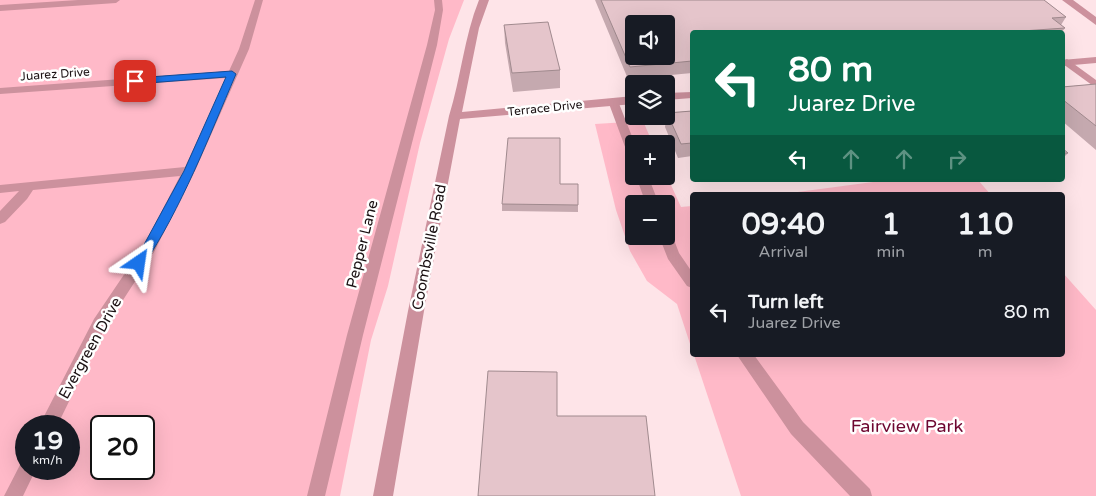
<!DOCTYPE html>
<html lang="en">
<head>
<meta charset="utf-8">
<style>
  :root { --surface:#171b24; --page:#242831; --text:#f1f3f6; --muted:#9ea1a6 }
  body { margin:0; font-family:"Varela Round",sans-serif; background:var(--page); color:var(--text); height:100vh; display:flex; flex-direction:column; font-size:19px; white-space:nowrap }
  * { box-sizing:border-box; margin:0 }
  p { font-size:16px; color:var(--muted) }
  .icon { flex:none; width:28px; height:28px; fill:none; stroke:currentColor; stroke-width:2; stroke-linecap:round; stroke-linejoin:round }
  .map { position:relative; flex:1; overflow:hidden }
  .side { position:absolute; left:690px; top:192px; width:375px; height:165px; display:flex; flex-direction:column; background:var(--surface); border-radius:5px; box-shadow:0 5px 20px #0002 }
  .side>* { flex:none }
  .guide { position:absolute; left:690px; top:30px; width:375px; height:152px; border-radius:5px; box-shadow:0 5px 20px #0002; background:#0b6e4f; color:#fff; overflow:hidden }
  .fabs { position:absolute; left:625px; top:15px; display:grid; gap:10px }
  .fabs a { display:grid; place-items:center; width:50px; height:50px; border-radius:5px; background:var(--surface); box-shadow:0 5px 20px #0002; font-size:25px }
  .speed { position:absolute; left:15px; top:415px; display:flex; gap:10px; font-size:25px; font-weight:700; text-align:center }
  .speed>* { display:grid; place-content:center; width:65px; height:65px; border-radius:50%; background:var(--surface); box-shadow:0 5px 20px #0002; line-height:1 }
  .speed small { font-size:12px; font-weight:400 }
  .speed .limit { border:2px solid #111; border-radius:8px; background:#fff; color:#111 }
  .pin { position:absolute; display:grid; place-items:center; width:42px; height:42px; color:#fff; margin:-21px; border-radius:10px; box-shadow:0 2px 8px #0006 }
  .me { position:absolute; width:55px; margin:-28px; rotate:32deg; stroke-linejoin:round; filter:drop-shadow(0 0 4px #0008) }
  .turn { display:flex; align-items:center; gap:18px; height:105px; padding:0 15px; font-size:22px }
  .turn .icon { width:65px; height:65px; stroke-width:2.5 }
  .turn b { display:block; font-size:35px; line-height:42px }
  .lanes { display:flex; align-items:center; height:48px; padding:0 15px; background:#0003; justify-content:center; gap:25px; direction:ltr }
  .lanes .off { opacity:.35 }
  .eta { display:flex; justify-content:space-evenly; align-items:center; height:85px; text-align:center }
  .eta b { font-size:30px; font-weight:800; line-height:35px }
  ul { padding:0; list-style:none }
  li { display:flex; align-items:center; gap:15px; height:70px; padding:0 15px }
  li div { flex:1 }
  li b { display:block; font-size:19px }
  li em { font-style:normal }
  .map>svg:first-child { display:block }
  .green { fill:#ffb9c8; fill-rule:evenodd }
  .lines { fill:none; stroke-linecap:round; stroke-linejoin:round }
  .service { fill:#cc919d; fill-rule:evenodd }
  .minor { fill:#cc919d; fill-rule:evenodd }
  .tertiary { fill:#cc919d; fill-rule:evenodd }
  .wall { fill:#c5a9af }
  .building { fill:#e5c5cb; stroke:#a08a8e; fill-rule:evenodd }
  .route { fill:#1a73e8; stroke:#114b97 }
  .labels { text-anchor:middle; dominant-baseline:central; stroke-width:5; stroke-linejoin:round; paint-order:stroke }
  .far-street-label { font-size:12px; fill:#1b1113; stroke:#fff }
  .street-label { font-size:15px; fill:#1b1113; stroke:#fff }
  .near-park-label { font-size:18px; fill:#6e0731; stroke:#fff }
</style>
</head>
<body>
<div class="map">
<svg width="1096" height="496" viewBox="0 0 1096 496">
  <rect width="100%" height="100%" fill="#fee4e8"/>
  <path class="green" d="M 0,0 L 464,0 L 449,39 L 420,143 L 388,286 L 371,340 L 340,496 L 0,496 ZM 26,426 L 69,426 L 69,469 L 26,469 ZM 101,426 L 144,426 L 144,469 L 101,469 Z
    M 643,121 L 653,144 L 634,144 L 634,176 L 666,176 L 666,174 L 681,207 L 692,206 L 692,350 L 677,304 L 647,281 L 630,251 L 616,210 L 595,124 ZM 634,204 L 666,204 L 666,236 L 634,236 Z
    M 888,180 L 978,180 L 991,195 L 775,195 Z
    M 1063,273 L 1096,310 L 1096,496 L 741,496 L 694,355 L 1062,355 Z"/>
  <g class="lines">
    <path class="service" d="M 78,0 L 120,0 L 116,3 L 0,11 L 0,5 Z
      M 255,0 L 263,0 L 249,49 L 195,171 L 154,252 L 105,328 L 57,426 L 39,426 L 94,319 L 144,245 L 180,176 L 33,190 L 27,199 L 5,222 L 0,224 L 0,211 L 19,191 L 0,193 L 0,185 L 185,167 L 226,78 L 0,94 L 0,88 L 229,71 L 239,49 Z
      M 434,0 L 442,0 L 443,10 L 437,45 L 363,335 L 325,496 L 307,496 L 347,335 L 427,45 L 435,10 Z
      M 1067,59 L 1096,80 L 1096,88 L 1063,64 L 1062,61 Z
      M 613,98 L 618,101 L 635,144 L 634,144 L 634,159 L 628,155 L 608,101 Z
      M 636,176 L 648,176 L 659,204 L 646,204 Z
      M 666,231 L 671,232 L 679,253 L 692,272 L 692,288 L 687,286 L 668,259 L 659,236 L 666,236 Z
      M 737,355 L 754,355 L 803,422 L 870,489 L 872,496 L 850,496 L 791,434 Z
      M 26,460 L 26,469 L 36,469 L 23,496 L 4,496 L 21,463 Z"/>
    <path class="minor" d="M 1062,0 L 1073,0 L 1096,17 L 1096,25 Z"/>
    <path class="tertiary" d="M 479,0 L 489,0 L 479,28 L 462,112 L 634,96 L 634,104 L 460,119 L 424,311 L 393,496 L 373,496 L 408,311 L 449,116 C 461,78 464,37 479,0 Z
      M 1096,57 L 1096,63 L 1062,66 L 1062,60 Z
      M 692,92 L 692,98 L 666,100 L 666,93 Z"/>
  </g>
  <path class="wall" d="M 595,0 L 1044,0 L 1066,17 L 1061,25 L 1065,28 L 1062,32 L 692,32 L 692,73 L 628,79 Z
    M 504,25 L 560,70 L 560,88 L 513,92 L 505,43 Z
    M 1096,84 L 1096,150 L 1062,121 L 1062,87 Z
    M 692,111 L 692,156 L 678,158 L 665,127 L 667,113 Z
    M 1062,148 L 1068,153 L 1062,159 Z
    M 560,184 L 578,205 L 578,212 L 502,211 L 502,204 Z"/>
  <path class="building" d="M 601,0 L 1044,0 L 1066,17 L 1052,18 L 1065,28 L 1008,32 L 692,32 L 692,61 L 630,67 ZM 634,24 L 666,24 L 666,56 L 634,56 Z
    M 548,22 L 560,70 L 512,73 L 504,25 Z
    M 1096,84 L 1096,126 L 1062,99 L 1062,87 Z
    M 692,111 L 692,143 L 681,144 L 667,113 Z
    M 508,138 L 560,138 L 560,184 L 578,184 L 578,205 L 502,204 Z
    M 1062,148 L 1068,153 L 1062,153 Z
    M 488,371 L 557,372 L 557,416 L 646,416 L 655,496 L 478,496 Z"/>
  <path class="route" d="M 232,71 L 236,74 C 208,139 182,207 143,266 L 135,266 L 134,263 L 184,171 L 226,77 L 135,84 L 131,81 L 135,78 Z"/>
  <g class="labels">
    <g class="far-street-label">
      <text transform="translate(55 74) rotate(-4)">Juarez Drive</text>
      <text transform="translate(545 108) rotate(-6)">Terrace Drive</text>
    </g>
    <g class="street-label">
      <text transform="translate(362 244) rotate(-76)">Pepper Lane</text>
      <text transform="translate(429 247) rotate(-79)">Coombsville Road</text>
      <text transform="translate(90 348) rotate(-61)">Evergreen Drive</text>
    </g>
    <g class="near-park-label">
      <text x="907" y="426">Fairview Park</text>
    </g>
  </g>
</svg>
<div class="fabs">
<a><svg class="icon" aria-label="sound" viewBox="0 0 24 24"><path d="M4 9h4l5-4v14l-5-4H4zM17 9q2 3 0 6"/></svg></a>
<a><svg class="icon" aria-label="layers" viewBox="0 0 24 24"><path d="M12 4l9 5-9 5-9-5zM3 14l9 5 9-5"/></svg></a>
<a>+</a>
<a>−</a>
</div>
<div class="speed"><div>19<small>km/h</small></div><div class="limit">20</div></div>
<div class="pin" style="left:135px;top:81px;background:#d93025"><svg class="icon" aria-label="arrive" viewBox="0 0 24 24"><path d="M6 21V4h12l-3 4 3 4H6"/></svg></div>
<svg class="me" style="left:139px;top:263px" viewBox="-20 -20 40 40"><path d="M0-17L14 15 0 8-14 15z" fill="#1a73e8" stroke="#fff" stroke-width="4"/></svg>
<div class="guide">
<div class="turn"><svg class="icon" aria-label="left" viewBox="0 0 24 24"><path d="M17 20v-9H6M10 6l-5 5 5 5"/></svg><div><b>80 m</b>Juarez Drive</div></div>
<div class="lanes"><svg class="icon" aria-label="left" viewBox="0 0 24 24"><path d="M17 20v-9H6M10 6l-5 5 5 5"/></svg><svg class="icon off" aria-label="ahead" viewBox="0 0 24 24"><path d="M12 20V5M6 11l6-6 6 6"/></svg><svg class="icon off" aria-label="ahead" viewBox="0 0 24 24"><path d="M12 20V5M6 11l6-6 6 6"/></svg><svg class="icon off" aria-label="right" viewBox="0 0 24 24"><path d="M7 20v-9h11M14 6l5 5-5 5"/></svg></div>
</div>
<section class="side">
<div class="eta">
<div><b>09:40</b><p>Arrival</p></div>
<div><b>1</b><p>min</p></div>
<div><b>110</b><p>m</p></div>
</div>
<ul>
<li><svg class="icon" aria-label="left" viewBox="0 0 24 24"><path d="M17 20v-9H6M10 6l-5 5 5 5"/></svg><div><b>Turn left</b><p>Juarez Drive</p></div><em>80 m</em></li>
</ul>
</section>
</div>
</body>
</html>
